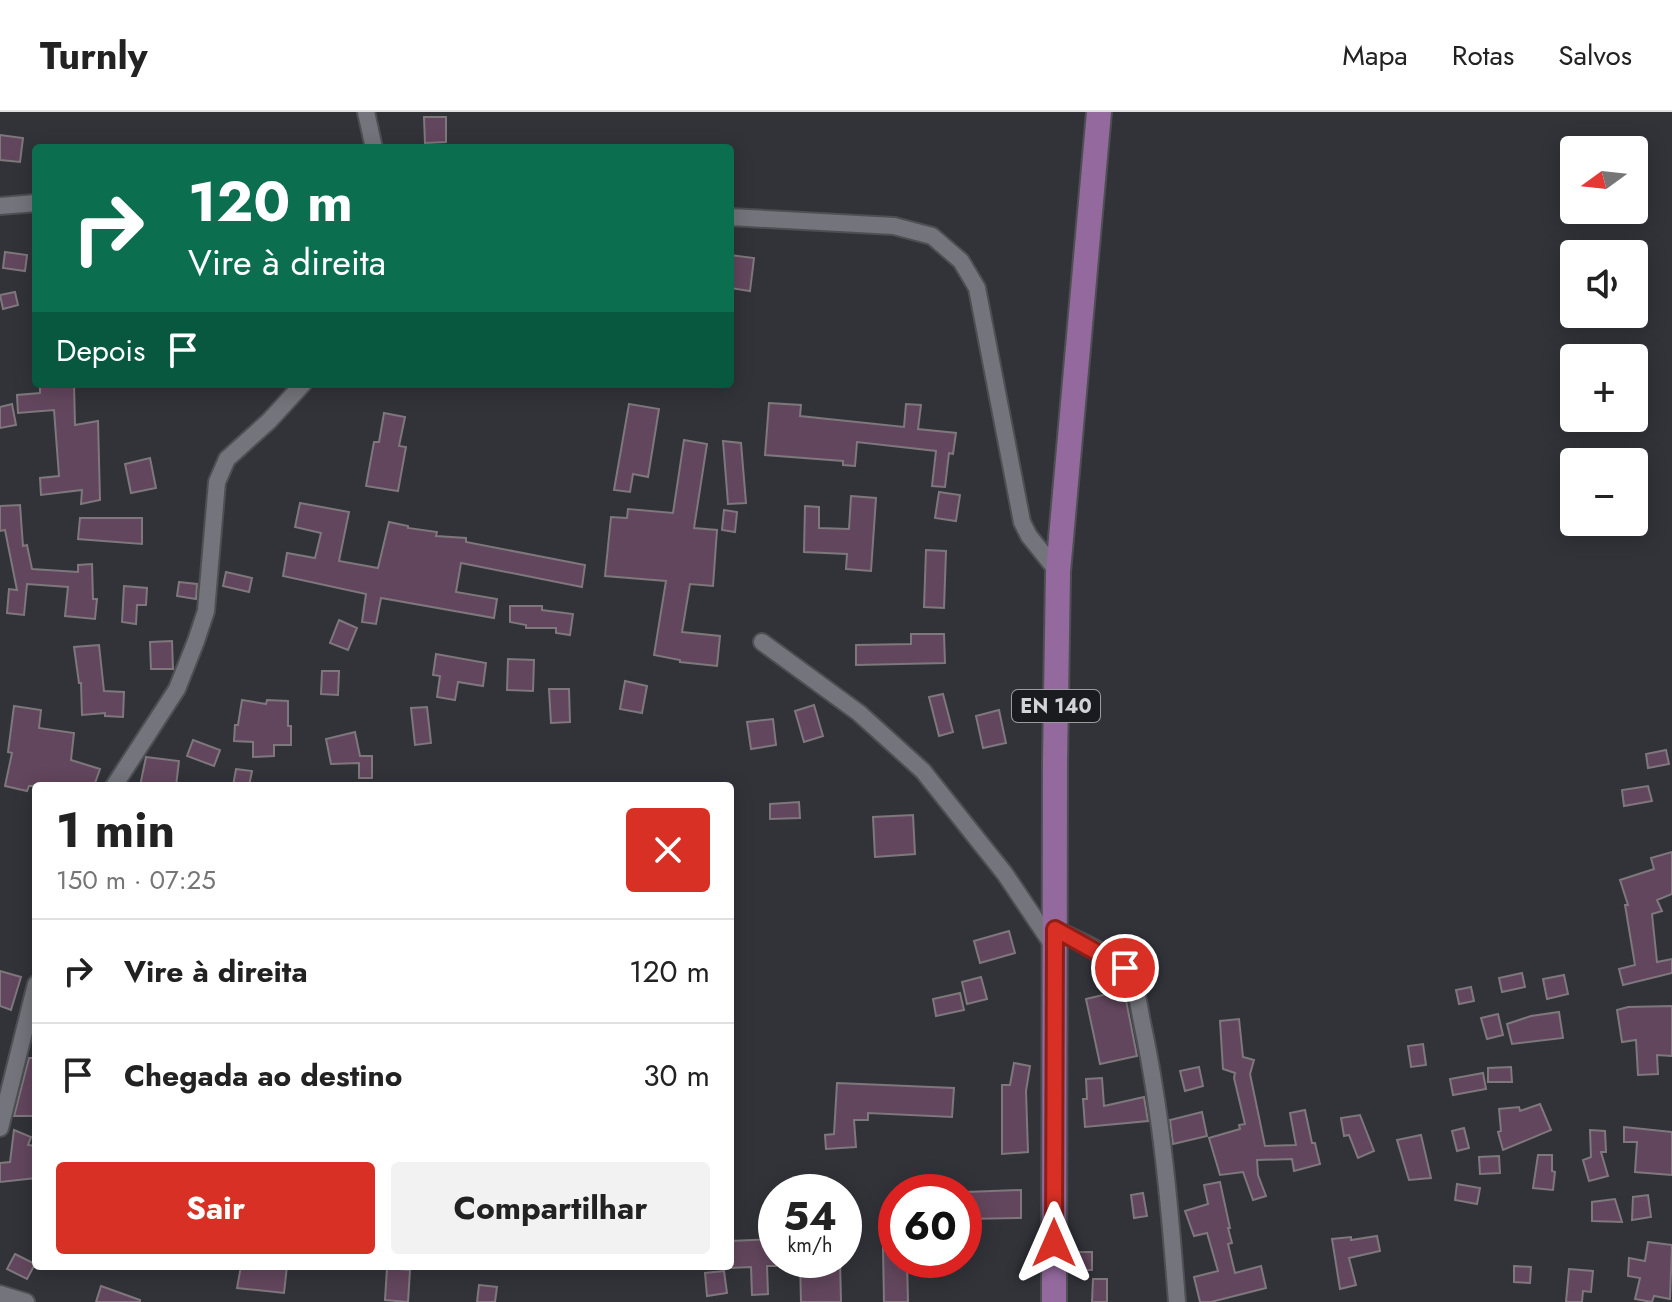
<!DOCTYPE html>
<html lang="pt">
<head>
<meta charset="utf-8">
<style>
  :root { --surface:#fff; --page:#f2f2f2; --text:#222; --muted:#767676; --line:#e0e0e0; --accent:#d93025 }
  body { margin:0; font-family:Jost,sans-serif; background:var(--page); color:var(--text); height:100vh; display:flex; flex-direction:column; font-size:30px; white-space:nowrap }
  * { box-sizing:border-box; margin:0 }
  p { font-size:26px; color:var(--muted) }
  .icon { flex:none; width:44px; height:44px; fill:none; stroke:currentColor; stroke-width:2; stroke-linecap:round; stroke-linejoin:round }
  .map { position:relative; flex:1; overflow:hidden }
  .drawer { position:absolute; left:32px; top:670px; width:702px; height:488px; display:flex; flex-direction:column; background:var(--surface); border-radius:8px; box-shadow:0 4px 20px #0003 }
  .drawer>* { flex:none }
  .banner { position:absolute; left:32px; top:32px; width:702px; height:244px; border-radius:8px; box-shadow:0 4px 20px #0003; background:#0b6e4f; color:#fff; overflow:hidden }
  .needle { width:52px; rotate:255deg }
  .tools { position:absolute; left:1560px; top:24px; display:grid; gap:16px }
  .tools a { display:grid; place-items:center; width:88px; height:88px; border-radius:8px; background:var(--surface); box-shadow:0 4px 20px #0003; font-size:40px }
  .speed { position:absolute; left:758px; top:1062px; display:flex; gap:16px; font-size:40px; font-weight:700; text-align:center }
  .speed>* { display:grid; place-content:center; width:104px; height:104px; border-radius:50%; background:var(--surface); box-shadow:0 4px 20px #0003; line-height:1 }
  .speed small { font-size:20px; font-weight:400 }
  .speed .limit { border:12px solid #d22; background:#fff; color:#111 }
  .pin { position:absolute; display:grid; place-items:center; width:68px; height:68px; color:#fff; margin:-34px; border:4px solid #fff; border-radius:50%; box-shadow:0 2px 8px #0007 }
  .me { position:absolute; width:88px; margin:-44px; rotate:0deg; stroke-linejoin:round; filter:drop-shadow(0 0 6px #0008) }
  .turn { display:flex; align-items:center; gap:28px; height:168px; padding:0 24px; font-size:36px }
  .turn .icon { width:104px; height:104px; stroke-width:2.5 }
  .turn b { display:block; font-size:56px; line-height:68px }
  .then { display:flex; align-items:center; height:76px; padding:0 24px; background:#0003; gap:16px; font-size:30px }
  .round { display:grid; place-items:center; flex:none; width:84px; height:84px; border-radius:8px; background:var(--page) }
  .head { display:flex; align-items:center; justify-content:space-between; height:136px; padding:0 24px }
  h1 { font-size:48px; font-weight:700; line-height:60px }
  .button { display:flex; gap:16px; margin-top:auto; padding:16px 24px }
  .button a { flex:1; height:92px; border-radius:8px; background:var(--accent); color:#fff; font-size:32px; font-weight:700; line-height:92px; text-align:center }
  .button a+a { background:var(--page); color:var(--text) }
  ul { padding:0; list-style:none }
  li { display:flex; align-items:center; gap:24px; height:104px; padding:0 24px; border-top:2px solid var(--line) }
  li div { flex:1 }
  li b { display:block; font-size:30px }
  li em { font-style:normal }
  header { display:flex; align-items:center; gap:48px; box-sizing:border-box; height:112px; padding:0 40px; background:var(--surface); border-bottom:2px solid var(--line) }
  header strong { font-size:38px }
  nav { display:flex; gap:44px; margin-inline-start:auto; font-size:28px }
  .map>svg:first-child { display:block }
  .building { fill:#62465d; stroke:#7e777c; stroke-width:2 }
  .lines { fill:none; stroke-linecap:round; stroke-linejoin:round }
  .street-casing { stroke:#4e4f53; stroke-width:20 }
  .primary-casing { stroke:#4e4f53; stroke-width:28 }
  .street { stroke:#74757c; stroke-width:16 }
  .primary { stroke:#946a9e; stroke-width:24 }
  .route-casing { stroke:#8d1f18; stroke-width:20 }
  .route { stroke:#d93025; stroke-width:14 }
  .labels { text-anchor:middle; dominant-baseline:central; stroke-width:8; stroke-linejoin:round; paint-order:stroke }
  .shield { fill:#1a1b1e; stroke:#9c9ca0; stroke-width:2 }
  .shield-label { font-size:20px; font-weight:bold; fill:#d3d3d7 }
</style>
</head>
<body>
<header>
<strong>Turnly</strong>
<nav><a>Mapa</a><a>Rotas</a><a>Salvos</a></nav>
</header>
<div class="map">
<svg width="1672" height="1190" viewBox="0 0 1672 1190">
  <rect width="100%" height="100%" fill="#323339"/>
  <path class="building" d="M 424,5 L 446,5 L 446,30 L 425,31 Z
    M 0,23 L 23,26 L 20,50 L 0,48 Z
    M 5,140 L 27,143 L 25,159 L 3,156 Z
    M 730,143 L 754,146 L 750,179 L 730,176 Z
    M 15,180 L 18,193 L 3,197 L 0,183 Z
    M 40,272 L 74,272 L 75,313 L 98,309 L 100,388 L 81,392 L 82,378 L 41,383 L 40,366 L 59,364 L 54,298 L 18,301 L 17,283 L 40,281 Z
    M 769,291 L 801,293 L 800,304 L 904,315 L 906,292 L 921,293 L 918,317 L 956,321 L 953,342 L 949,341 L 945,375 L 932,374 L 936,339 L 857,330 L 855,354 L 843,353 L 843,349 L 765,343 Z
    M 12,292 L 16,313 L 0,316 L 0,295 Z
    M 629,292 L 659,297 L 648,365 L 633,362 L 630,380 L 614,378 Z
    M 384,301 L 405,305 L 399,334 L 406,335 L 398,379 L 366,374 L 374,330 L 379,330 Z
    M 684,328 L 707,332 L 694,416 L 717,418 L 713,474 L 690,472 L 682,520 L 720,524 L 717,554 L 680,550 L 680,548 L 654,543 L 666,469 L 605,464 L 611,405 L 627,406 L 628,397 L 673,401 Z
    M 723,329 L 741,331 L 746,391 L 728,392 Z
    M 150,346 L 156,376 L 131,381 L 125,352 Z
    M 939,380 L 960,383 L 956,409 L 935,406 Z
    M 851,384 L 876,386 L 871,459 L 846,457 L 847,442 L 804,440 L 805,394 L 819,395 L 819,416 L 849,417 Z
    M 300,391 L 349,400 L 339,449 L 378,456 L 389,410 L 408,414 L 408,416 L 437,420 L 436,424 L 466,426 L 466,430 L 585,453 L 582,475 L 461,451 L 456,480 L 497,487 L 494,506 L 381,486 L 376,512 L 362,510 L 366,482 L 283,464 L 287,441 L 315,446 L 321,421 L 295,415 Z
    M 20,393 L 23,434 L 27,433 L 32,457 L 78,460 L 78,453 L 92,452 L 93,487 L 97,487 L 95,507 L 65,504 L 68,475 L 27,472 L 24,503 L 7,501 L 9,477 L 17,478 L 5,418 L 0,419 L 0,394 Z
    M 724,398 L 737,400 L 735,420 L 722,418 Z
    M 80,406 L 142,406 L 142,432 L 78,427 Z
    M 926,438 L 946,439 L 944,496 L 924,495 Z
    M 226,460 L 252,466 L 249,480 L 223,474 Z
    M 179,470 L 197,472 L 196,487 L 177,484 Z
    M 124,474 L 147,476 L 146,493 L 137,493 L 136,512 L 122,510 Z
    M 510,494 L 542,494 L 542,498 L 573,502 L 570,523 L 556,521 L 556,516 L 526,516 L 526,513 L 510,510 Z
    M 339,508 L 357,516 L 348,538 L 330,531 Z
    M 911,522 L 944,522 L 945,551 L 856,553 L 856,533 L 911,532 Z
    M 172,529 L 173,557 L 151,557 L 150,530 Z
    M 99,533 L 104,579 L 124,580 L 123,605 L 105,604 L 105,601 L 82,603 L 81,571 L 79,571 L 74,535 Z
    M 436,542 L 486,551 L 483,574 L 458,570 L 455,588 L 437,585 L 440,564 L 433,563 Z
    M 508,547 L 534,548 L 533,579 L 507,578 Z
    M 322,559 L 339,559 L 338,583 L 321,582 Z
    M 625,569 L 647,574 L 642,601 L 620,597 Z
    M 549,577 L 569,577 L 570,610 L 551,611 Z
    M 943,582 L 953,620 L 939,624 L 929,585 Z
    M 242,588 L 266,592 L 267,588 L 288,589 L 288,614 L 291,614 L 291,633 L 274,633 L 274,644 L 253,645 L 253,630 L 234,629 L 235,613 L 238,613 Z
    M 814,593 L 823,624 L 804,630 L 795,599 Z
    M 14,594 L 41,598 L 39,616 L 74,621 L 71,648 L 100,657 L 94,674 L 29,674 L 27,679 L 5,674 L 12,641 L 8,640 Z
    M 427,595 L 431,631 L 415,633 L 411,596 Z
    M 999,598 L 1006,631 L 983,636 L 976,604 Z
    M 773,607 L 776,633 L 751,637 L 747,610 Z
    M 355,620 L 360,644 L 372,644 L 372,666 L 359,666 L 359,651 L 331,652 L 326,627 Z
    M 193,628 L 220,638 L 214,654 L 187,644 Z
    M 1666,638 L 1669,652 L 1648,656 L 1646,642 Z
    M 146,645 L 179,649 L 176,674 L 140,674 Z
    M 236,657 L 252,659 L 249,674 L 233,674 Z
    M 1648,674 L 1652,689 L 1624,694 L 1622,678 Z
    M 799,690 L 800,706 L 770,707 L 770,692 Z
    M 913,703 L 915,742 L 875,745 L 873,705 Z
    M 1672,740 L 1672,782 L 1657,788 L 1662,799 L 1652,802 L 1657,850 L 1672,847 L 1672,861 L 1623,873 L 1619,857 L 1635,853 L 1625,793 L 1628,793 L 1620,768 L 1654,757 L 1651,746 Z
    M 1009,819 L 1015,841 L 980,851 L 974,829 Z
    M 0,859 L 21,865 L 11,898 L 0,894 Z
    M 1522,861 L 1525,875 L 1502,880 L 1499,866 Z
    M 1564,863 L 1568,882 L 1547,887 L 1543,867 Z
    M 981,865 L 987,887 L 967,892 L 962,870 Z
    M 1471,875 L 1474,889 L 1459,892 L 1456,878 Z
    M 1124,878 L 1137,944 L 1100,952 L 1086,887 Z
    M 960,881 L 964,898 L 936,904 L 933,887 Z
    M 1672,894 L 1672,944 L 1657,943 L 1658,962 L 1638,963 L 1636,928 L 1622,930 L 1617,898 L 1628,895 Z
    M 1559,900 L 1563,926 L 1512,932 L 1507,912 L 1531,904 Z
    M 1498,902 L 1503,923 L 1487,927 L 1481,906 Z
    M 1239,907 L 1243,945 L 1254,948 L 1250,962 L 1265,1034 L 1296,1033 L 1290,1001 L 1305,998 L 1312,1031 L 1315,1031 L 1320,1052 L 1294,1059 L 1292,1047 L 1257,1048 L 1258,1063 L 1266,1084 L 1253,1088 L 1243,1060 L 1220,1063 L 1209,1026 L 1240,1017 L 1239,1013 L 1245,1012 L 1234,966 L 1235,961 L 1223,957 L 1220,909 Z
    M 1423,932 L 1426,953 L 1411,955 L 1408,934 Z
    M 29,946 L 36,946 L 36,1004 L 14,1004 Z
    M 1014,951 L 1030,954 L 1026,979 L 1028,1040 L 1002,1042 L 1002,973 L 1010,973 Z
    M 1199,955 L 1203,974 L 1185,979 L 1180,959 Z
    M 1511,955 L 1512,970 L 1488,970 L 1488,956 Z
    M 1483,961 L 1486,977 L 1453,983 L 1450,967 Z
    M 1102,966 L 1104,994 L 1144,985 L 1148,1009 L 1085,1015 L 1083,987 L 1087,987 L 1086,967 Z
    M 837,971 L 954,976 L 952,1005 L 868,1001 L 868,1008 L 854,1008 L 856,1035 L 826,1037 L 825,1023 L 834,1022 Z
    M 1540,992 L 1551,1018 L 1503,1038 L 1498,1020 L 1501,1019 L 1499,997 L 1519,995 L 1520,999 Z
    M 1202,1000 L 1207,1024 L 1173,1032 L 1170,1008 Z
    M 1360,1003 L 1374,1039 L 1358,1046 L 1349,1023 L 1344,1024 L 1341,1006 Z
    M 1624,1015 L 1672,1020 L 1672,1063 L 1635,1060 L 1637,1030 L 1624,1030 Z
    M 1464,1016 L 1469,1036 L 1457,1039 L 1452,1019 Z
    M 14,1018 L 31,1025 L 28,1033 L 36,1034 L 36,1066 L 0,1070 L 0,1051 L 10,1050 Z
    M 1590,1018 L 1605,1019 L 1606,1040 L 1601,1040 L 1608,1064 L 1589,1069 L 1583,1048 L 1591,1045 Z
    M 1421,1023 L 1431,1066 L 1409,1068 L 1397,1028 Z
    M 1538,1043 L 1552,1043 L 1552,1059 L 1555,1060 L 1553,1078 L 1533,1076 Z
    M 1499,1044 L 1500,1061 L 1480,1062 L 1479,1045 Z
    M 1220,1070 L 1230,1116 L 1228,1116 L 1232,1131 L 1228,1132 L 1235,1161 L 1261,1154 L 1266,1176 L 1211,1190 L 1200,1190 L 1194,1165 L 1218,1159 L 1207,1121 L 1194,1124 L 1185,1099 L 1208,1092 L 1204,1073 Z
    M 1457,1072 L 1480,1076 L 1477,1092 L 1455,1088 Z
    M 1021,1078 L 1021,1106 L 966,1107 L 966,1080 Z
    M 1143,1081 L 1147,1104 L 1134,1106 L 1131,1083 Z
    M 1648,1083 L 1651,1105 L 1632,1108 L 1633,1085 Z
    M 1615,1087 L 1622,1110 L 1592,1109 L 1592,1090 Z
    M 1377,1124 L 1380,1139 L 1349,1146 L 1356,1173 L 1340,1177 L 1332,1127 L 1351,1125 L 1351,1128 Z
    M 776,1127 L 776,1154 L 767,1154 L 768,1182 L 752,1183 L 751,1155 L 730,1156 L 730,1129 Z
    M 1648,1130 L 1672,1133 L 1670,1187 L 1654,1184 L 1652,1190 L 1635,1187 L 1640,1166 L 1628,1164 L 1629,1146 L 1645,1149 Z
    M 883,1136 L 896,1136 L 896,1148 L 907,1148 L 908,1190 L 884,1190 Z
    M 1079,1140 L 1092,1140 L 1092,1158 L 1079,1158 Z
    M 15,1142 L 35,1152 L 27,1167 L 7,1157 Z
    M 800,1148 L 840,1148 L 841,1190 L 801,1190 Z
    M 241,1154 L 287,1154 L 284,1181 L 237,1176 Z
    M 1514,1154 L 1531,1155 L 1530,1171 L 1514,1170 Z
    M 387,1156 L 410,1158 L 408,1190 L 385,1188 Z
    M 1569,1157 L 1593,1159 L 1591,1180 L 1583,1179 L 1582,1190 L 1566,1190 Z
    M 724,1159 L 727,1181 L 707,1184 L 705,1161 Z
    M 1093,1167 L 1107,1167 L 1107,1190 L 1092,1190 Z
    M 479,1173 L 497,1175 L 495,1190 L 477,1190 Z
    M 101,1174 L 140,1188 L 140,1190 L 96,1190 Z"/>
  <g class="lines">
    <g class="street-casing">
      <path id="street" d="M 366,0 L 374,36
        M 0,94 L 36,91
        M 730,105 L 894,114 L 932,124 L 961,149 L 977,176 L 1022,410 L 1029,424 L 1058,460
        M 762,530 L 859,601 L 923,659 L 1005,762 L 1054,835
        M 114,674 L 177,577 L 196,529 L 206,499 L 217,370 L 227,347 L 269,309 L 303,272
        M 1055,817 C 1071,825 1115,844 1125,856 C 1137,871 1139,897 1143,915 C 1162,1005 1170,1098 1177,1190
        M 0,1016 L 36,872
        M 0,1182 L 26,1190"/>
    </g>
    <g class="primary-casing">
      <path id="primary" d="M 1054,1190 L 1055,649 L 1058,460 L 1099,0"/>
    </g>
    <use href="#street" class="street"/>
    <use href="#primary" class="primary"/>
  </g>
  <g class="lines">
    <g class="route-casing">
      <path id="route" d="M 1054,1131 L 1055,817 L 1125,856"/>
    </g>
    <use href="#route" class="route"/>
  </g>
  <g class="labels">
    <rect class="shield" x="1012" y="578" width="88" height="32" rx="6"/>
    <g class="shield-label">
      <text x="1056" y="594">EN 140</text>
    </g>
  </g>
</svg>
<div class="tools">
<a><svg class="needle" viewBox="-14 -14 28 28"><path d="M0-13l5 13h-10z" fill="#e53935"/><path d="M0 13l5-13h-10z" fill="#767676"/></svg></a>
<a><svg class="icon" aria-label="sound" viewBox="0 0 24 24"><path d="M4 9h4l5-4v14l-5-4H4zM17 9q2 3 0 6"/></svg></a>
<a>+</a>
<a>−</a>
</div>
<div class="speed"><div>54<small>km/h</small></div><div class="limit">60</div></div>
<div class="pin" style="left:1125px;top:856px;background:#d93025"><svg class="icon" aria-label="arrive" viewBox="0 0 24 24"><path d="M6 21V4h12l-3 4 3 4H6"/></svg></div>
<svg class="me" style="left:1054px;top:1131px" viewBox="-20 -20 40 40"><path d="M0-17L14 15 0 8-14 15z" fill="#d93025" stroke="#fff" stroke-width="4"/></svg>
<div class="banner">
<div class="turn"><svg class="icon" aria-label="right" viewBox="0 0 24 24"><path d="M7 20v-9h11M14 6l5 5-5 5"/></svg><div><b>120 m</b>Vire à direita</div></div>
<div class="then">Depois<svg class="icon" aria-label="arrive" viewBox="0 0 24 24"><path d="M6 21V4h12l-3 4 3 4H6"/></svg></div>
</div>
<section class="drawer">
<div class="head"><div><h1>1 min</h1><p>150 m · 07:25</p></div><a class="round" style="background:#d93025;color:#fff"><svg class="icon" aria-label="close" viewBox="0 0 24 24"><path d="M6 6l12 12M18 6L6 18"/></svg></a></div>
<ul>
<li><svg class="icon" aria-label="right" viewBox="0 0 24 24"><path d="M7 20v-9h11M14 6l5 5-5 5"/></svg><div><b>Vire à direita</b></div><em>120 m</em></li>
<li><svg class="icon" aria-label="arrive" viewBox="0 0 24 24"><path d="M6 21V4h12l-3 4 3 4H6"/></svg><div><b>Chegada ao destino</b></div><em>30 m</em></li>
</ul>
<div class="button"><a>Sair</a><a>Compartilhar</a></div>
</section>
</div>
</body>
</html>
